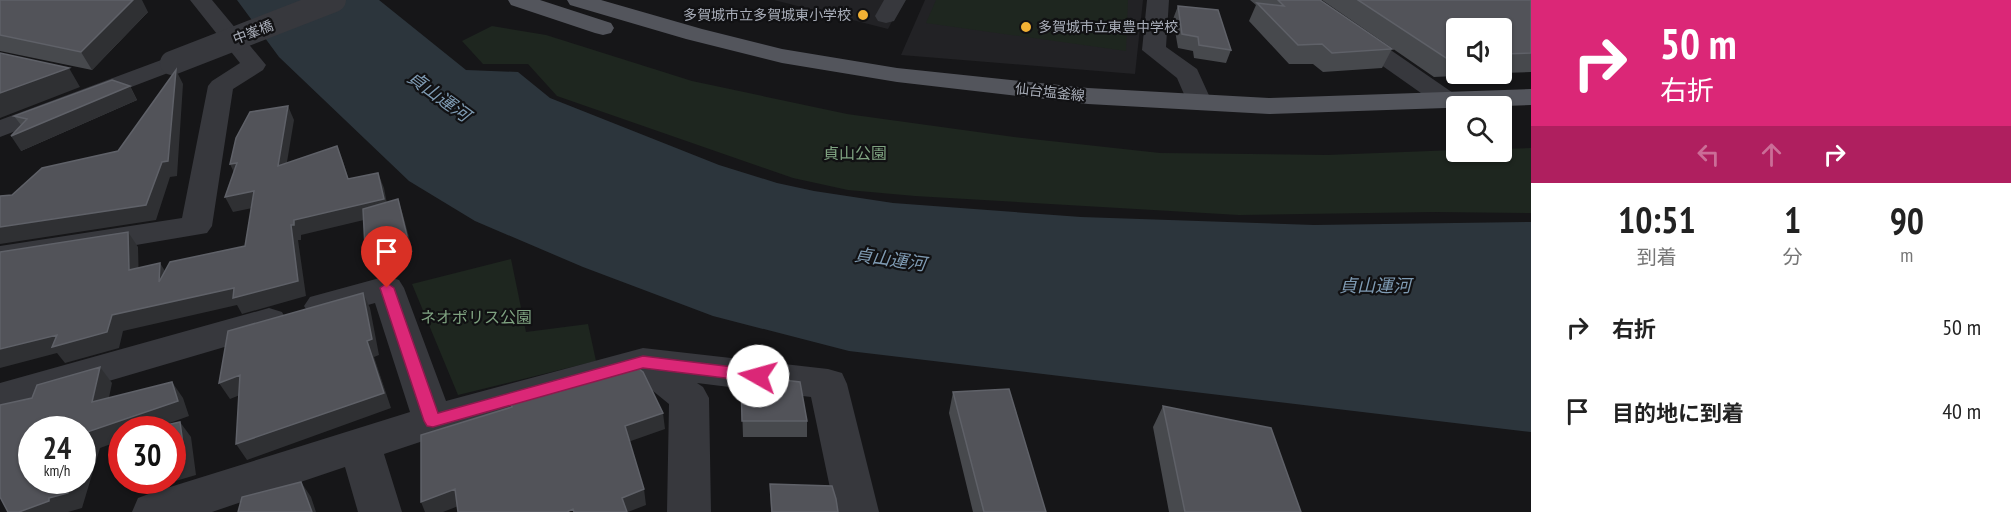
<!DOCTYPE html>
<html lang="ja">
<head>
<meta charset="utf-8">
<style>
  :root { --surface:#fff; --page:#f6f6f6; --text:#222; --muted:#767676 }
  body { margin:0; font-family:"PT Sans Narrow","Noto Sans JP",sans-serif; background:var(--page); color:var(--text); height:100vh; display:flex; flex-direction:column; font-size:22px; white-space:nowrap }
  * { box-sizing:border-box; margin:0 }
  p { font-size:20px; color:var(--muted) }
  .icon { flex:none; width:33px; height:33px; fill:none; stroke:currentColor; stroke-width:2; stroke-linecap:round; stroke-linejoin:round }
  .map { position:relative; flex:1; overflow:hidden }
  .details { display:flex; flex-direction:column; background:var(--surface); width:480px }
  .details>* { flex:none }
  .banner { background:#db2777; color:#fff; overflow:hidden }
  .fabs { position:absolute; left:1446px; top:18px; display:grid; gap:12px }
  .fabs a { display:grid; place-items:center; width:66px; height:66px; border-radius:6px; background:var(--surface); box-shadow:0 2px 4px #0004; font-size:30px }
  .speed { position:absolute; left:18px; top:416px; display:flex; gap:12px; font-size:30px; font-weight:700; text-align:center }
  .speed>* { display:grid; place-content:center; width:78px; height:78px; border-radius:50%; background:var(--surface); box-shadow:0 2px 4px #0004; line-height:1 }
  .speed small { font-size:15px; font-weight:400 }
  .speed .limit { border:9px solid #d22; background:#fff; color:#111 }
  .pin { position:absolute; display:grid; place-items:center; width:51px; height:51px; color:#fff; margin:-62px -26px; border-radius:50% 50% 50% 0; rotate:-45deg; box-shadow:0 0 6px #0007 }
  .pin .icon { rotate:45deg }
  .me { position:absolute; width:66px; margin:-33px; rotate:277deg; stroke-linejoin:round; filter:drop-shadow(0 0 4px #0008) }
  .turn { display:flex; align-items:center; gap:21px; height:126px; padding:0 30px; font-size:27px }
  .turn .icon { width:78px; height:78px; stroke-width:2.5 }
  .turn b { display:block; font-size:42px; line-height:51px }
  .lanes { display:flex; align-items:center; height:57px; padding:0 30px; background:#0003; justify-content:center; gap:30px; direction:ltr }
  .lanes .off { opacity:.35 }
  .eta { display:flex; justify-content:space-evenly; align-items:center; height:102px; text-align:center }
  .eta b { font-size:36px; font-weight:700; line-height:42px }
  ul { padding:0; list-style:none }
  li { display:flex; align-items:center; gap:18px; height:84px; padding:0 30px }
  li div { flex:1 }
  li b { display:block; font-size:22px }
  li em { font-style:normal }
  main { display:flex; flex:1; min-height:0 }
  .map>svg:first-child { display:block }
  .built { fill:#222225 }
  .green { fill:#1e261f }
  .water { fill:#2c353c }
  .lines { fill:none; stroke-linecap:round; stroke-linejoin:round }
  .minor { fill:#37383d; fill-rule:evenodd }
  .primary { fill:#53555c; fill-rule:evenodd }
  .minor-bridge { stroke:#37383d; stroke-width:24 }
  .wall { fill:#47494d }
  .shaded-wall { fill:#2f3033 }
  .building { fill:#525359; stroke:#5f6168; stroke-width:1.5 }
  .route { fill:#db2777; stroke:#8e194d; stroke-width:1.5 }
  .poi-dot { fill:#f2b134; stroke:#111113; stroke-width:2 }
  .labels { text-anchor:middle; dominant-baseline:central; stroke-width:4.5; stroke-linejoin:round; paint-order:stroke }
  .far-poi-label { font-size:14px; fill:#a8adb8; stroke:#111113; text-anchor:end }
  .far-street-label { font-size:14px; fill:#a8adb8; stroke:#111113 }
  .park-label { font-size:16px; fill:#7fa381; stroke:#111113 }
  .water-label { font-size:18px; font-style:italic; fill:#7f9bb3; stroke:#111113 }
</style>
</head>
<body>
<main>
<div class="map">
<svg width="1531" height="512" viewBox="0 0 1531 512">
  <rect width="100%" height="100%" fill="#161618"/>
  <path class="built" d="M 774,0 L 903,0 L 888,29 Z
    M 925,0 L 1143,0 L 1135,74 L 901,55 Z"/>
  <path class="green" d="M 936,0 L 1128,0 L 1126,51 L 926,23 Z
    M 492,26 L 546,35 L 692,81 L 847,114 L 1014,137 L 1160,153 L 1327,155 L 1456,150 L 1502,152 L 1502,149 L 1531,148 L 1531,213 L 1434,212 L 1239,215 L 915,196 L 848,190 L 793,178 L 557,96 L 528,64 L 483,64 L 462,41 Z
    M 511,259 L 526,332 L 588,324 L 596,361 L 458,395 L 412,284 Z"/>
  <path class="water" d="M 237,0 L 379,0 L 466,70 L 518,72 L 550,98 L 719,165 L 777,183 L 814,191 L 893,203 L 1081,217 L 1314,225 L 1531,222 L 1531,432 L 849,351 L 713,316 L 583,267 L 475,221 L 409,181 L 279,57 Z"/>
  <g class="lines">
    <path class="minor" d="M 190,0 L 212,0 L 266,65 L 263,70 L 233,89 L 212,226 L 207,233 L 0,268 L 0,246 L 182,218 L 208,86 L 212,81 L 240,63 Z
      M 884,0 L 906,0 L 894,21 L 886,23 L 878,21 L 875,16 Z
      M 1147,0 L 1169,0 L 1166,47 L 1197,69 L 1212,102 L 1208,108 L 1199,110 L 1190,108 L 1177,78 L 1142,50 Z
      M 1293,0 L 1318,0 L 1456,95 L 1460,100 L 1456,105 L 1447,108 L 1438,105 L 1296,5 Z
      M 172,56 L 181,58 L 184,63 L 181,68 L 0,137 L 0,120 Z
      M 387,276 L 399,280 L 404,288 L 446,401 L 643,348 L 828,369 L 842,373 L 847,384 L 879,512 L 835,512 L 811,397 L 697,383 L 703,387 L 709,398 L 711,512 L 667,512 L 669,404 L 637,378 L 435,437 L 384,454 L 402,512 L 358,512 L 345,467 L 212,512 L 132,512 L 138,498 L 154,492 L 410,412 L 375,303 L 322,318 L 310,315 L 304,306 L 310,297 Z
      M 269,308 L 282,312 L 287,321 L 282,330 L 0,413 L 0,383 Z"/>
    <path class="primary" d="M 508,0 L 540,0 L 611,23 L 614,28 L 611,33 L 603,35 L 595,33 L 511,5 Z
      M 567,0 L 601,0 L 702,29 L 782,49 L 897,68 L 1088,88 L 1269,98 L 1531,89 L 1531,105 L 1269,114 L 1088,104 L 897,82 L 782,63 L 686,39 L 570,5 Z"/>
    <path class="minor-bridge" d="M 172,63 L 334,0"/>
  </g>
  <path class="wall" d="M 0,0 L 148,12 L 92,70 L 0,51 Z
    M 1250,0 L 1320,0 L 1392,49 L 1382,68 L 1323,72 L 1313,64 L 1289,64 L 1249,21 L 1256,5 Z
    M 1322,0 L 1531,0 L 1531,72 L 1502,73 L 1502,28 L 1456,28 L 1456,74 L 1499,74 L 1434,77 Z
    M 1178,6 L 1231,50 L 1226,63 L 1194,58 L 1193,51 L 1178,48 L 1173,19 Z
    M 130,86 L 137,100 L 21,151 L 21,125 L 14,116 Z
    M 741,375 L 807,421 L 807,437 L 743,437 Z
    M 953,392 L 1046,512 L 973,512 L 949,413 Z
    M 1163,406 L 1301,512 L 1169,512 L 1153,427 Z
    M 770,484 L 838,512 L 771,512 Z"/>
  <path class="shaded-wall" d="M 133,0 L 142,0 L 148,12 L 92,70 L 81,52 Z
    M 69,68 L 80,87 L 0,118 L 0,93 Z
    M 176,70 L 183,84 L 177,176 L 170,177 L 156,220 L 0,244 L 0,227 L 146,205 Z
    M 130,86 L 137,100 L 21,151 L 11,136 Z
    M 288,106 L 294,120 L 284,180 L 278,166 Z
    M 337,146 L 343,161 L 353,194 Z
    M 237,163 L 237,179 L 230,164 Z
    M 378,173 L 384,188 L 389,214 L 301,235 L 301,240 L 298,240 L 306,296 L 242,314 L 237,305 L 123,331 L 119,348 L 65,363 L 57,353 L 0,368 L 0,349 L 112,315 L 291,225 L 294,220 Z
    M 254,191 L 262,206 L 233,212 L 225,197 Z
    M 398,199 L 403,215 L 413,252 L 372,263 L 365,248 Z
    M 128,232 L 138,247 L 139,285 L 129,270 Z
    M 160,263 L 170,279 L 159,282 Z
    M 363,293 L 370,308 L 379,355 L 374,357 L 391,408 L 247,460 L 236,444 L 367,341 Z
    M 100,367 L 112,383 L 105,417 L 92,402 Z
    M 240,375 L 250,391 L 230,399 L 219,383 Z
    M 172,382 L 183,398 L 189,416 L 153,429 L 122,429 L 122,440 L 100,448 L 82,508 L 68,512 L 19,512 L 49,498 L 72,480 L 82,480 L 82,446 L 87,432 Z
    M 663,413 L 665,429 L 628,442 L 625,426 Z
    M 180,422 L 191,437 L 196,475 L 148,489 L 140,480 L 172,480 L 172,462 Z
    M 301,482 L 311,497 L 316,512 L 312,512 Z
    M 455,489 L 461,505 L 443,512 L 425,512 L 421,502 Z
    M 644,489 L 646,505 L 628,512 L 625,512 L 622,498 Z"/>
  <path class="building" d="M 0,0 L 133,0 L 81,52 L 0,35 Z
    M 1278,0 L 1320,0 L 1392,49 L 1332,53 L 1322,44 L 1298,45 L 1257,3 L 1284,6 Z
    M 1358,0 L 1531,0 L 1531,53 L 1502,54 L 1502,28 L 1456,28 L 1456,57 L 1446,58 Z
    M 1178,6 L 1218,10 L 1231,50 L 1199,45 L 1198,37 L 1182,34 Z
    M 0,53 L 69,68 L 0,93 Z
    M 176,70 L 168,161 L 162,162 L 146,205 L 0,227 L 0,196 L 12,195 L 42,168 L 118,151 Z
    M 112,80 L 130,86 L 11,136 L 27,119 L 14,116 Z
    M 288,106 L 278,166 L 337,146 L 348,179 L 378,173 L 384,199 L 294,220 L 294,225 L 291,225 L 298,281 L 233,298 L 234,288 L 112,315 L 107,332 L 52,347 L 57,335 L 0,349 L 0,252 L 128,232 L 129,270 L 160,263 L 159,282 L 170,262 L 245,246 L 254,191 L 225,197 L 237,163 L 230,164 L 236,138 L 250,112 Z
    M 398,199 L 407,236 L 365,248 L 363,209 Z
    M 363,293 L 372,339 L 367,341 L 384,393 L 236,444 L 240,375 L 219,383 L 228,331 Z
    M 634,365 L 643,372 L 663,413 L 625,426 L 644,489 L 622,498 L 627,512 L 574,512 L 573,509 L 567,512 L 458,512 L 455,489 L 421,502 L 421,435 L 512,407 L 511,400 L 564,385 L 565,388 Z
    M 100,367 L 92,402 L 172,382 L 178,401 L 87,432 L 82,446 L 82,429 L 32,429 L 32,480 L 72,480 L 68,493 L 49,498 L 49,501 L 19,512 L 8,512 L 0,497 L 0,405 L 32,398 L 37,385 Z
    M 741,375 L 800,382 L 807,421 L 742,421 Z
    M 1009,389 L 1046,512 L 984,512 L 953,392 Z
    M 1163,406 L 1271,428 L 1301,512 L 1185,512 Z
    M 180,422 L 185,459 L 172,462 L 172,429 L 148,429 Z
    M 301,482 L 312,512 L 238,512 L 242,497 Z
    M 770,484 L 832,486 L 836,499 L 838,512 L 772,512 Z"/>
  <path class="route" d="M 387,283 L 394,288 L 438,413 L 643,356 L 758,370 L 764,372 L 766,376 L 764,380 L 758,382 L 643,368 L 433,427 L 427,426 L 424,421 L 380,288 Z"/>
  <g class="poi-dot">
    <circle cx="863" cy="15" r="6"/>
    <circle cx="1026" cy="27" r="6"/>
  </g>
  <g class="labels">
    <g class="far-poi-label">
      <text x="851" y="15">多賀城市立多賀城東小学校</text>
      <text x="1038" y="27" text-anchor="start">多賀城市立東豊中学校</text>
    </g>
    <g class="far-street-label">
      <text transform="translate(253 32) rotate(-21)">中峯橋</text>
      <text transform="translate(1050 92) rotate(6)">仙台塩釜線</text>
    </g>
    <g class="park-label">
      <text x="855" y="153">貞山公園</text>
      <text x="476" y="317">ネオポリス公園</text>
    </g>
    <g class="water-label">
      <text transform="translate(439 96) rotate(36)">貞山運河</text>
      <text transform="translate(890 259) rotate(8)">貞山運河</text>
      <text x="1375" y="285">貞山運河</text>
    </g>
  </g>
</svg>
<div class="fabs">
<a><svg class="icon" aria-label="sound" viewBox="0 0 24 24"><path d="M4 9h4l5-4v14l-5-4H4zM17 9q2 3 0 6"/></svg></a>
<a><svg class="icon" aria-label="search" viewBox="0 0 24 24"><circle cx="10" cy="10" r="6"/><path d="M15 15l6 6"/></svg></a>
</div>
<div class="speed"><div>24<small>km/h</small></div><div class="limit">30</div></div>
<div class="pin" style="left:387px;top:288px;background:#d93025"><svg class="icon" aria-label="arrive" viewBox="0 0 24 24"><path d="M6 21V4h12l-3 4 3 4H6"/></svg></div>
<svg class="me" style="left:758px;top:376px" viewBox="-20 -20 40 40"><circle r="19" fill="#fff"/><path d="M0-13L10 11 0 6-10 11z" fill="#db2777"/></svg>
</div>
<section class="details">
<div class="banner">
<div class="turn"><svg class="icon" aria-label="right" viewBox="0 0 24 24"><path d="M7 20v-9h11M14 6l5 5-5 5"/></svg><div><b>50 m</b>右折</div></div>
<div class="lanes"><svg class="icon off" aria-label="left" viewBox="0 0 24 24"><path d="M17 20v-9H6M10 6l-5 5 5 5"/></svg><svg class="icon off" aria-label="ahead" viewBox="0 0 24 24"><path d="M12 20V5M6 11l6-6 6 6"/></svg><svg class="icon" aria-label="right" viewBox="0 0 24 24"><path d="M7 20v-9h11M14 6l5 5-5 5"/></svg></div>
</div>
<div class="eta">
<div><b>10:51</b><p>到着</p></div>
<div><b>1</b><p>分</p></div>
<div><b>90</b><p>m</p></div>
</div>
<ul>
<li><svg class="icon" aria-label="right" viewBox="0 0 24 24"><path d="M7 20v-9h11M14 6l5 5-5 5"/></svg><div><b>右折</b></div><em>50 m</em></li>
<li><svg class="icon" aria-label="arrive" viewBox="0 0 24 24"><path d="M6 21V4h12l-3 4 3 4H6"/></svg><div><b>目的地に到着</b></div><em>40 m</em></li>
</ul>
</section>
</main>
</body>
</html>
